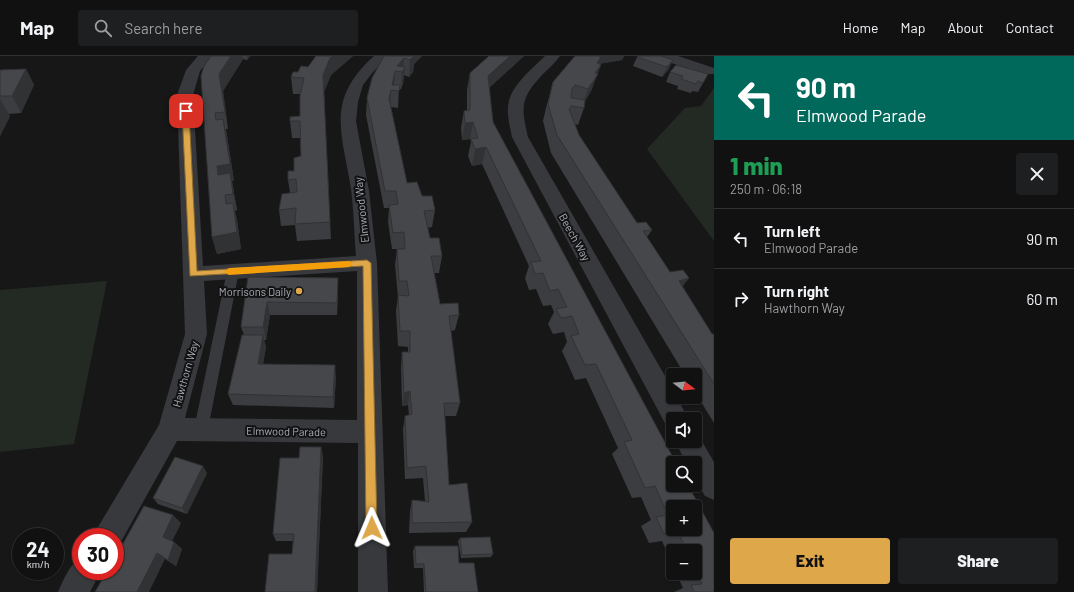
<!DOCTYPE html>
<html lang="en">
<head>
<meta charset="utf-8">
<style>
  :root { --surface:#111112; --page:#1e1f20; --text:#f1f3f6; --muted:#9c9d9f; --line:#303132; --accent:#dda74a }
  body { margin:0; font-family:Barlow,sans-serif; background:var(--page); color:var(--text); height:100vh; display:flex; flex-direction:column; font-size:15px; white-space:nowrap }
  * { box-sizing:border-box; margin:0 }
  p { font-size:13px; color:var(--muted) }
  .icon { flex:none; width:22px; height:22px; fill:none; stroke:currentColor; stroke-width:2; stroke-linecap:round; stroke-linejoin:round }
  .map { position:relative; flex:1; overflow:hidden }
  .panel { display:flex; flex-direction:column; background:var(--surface); width:360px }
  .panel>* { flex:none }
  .banner { background:#00695c; color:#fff; overflow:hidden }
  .needle { width:26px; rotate:106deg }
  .buttons { position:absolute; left:666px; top:312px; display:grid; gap:8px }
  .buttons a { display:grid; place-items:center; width:36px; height:36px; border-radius:4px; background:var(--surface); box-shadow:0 1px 3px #0004,0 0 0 1px var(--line); font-size:20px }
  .speed { position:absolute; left:12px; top:472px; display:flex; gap:8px; font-size:20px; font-weight:700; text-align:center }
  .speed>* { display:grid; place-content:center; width:52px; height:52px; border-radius:50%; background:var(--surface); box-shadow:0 1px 3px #0004,0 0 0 1px var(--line); line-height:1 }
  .speed small { font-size:10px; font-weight:400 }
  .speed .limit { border:6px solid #d22; background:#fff; color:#111 }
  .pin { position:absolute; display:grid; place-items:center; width:34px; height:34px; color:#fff; margin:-17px; border-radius:8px; box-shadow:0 2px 6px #0006 }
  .me { position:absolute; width:44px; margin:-22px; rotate:359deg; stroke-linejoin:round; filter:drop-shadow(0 0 3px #0008) }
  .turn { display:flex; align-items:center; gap:14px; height:84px; padding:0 16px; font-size:18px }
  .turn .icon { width:52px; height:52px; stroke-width:2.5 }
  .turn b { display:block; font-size:28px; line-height:34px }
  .round { display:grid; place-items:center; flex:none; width:42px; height:42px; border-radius:4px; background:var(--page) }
  .overview { display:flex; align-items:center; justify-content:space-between; height:68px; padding:0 16px }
  h1 { font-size:24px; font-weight:800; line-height:30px; color:#1e9e55 }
  .primary-button { display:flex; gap:8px; margin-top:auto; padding:8px 16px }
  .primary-button a { flex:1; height:46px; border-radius:4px; background:var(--accent); color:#111; font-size:16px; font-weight:800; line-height:46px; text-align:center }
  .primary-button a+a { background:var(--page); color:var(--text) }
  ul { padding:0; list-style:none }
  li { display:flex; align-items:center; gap:12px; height:60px; padding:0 16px; border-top:1px solid var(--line) }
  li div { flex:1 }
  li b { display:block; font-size:15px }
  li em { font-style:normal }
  header { display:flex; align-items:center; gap:24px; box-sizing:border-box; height:56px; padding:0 20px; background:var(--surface); border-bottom:1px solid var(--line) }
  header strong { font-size:19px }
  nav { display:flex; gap:22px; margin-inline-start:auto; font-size:14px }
  .search { width:280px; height:36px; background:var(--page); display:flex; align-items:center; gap:10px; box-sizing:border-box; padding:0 14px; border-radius:4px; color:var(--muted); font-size:15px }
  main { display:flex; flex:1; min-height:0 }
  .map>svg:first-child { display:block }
  .green { fill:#232a24 }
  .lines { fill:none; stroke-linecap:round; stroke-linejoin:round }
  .service { fill:#38393d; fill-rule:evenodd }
  .minor { fill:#38393d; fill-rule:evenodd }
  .wall { fill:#3c3d40; fill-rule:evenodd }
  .shaded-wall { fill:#313234 }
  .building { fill:#46474b; stroke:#313234; fill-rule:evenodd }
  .route { fill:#dda74a; stroke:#906d30 }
  .slow { fill:#f59e0b }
  .poi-dot { fill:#dda74a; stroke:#121213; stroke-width:1.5 }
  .labels { text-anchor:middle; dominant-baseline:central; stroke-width:4; stroke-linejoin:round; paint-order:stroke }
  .street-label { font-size:11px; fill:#aaafb7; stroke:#121213 }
  .poi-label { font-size:11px; fill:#aaafb7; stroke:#121213; text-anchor:end }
</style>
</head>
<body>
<header>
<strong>Map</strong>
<div class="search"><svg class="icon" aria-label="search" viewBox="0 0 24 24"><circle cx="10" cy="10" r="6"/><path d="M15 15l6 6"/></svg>Search here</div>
<nav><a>Home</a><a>Map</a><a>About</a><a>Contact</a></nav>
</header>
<main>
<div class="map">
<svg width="714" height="536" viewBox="0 0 714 536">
  <rect width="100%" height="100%" fill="#171718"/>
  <path class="green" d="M 714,32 L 714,185 L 647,93 L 685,52 L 701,50 Z
    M 107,225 L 74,388 L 0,396 L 0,234 Z"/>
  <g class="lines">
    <path class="service" d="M 233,211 L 237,212 L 239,215 L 208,373 L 206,377 L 201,379 L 196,377 L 194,373 L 227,215 L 229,212 Z"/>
    <path class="minor" d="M 198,0 L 213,0 L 200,15 L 193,39 L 203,210 L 356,200 C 354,178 354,155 351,133 C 342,76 325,44 374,0 L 389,0 L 373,16 L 363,29 L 358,46 L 356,65 L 369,135 L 377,207 L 388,536 L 358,536 L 358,387 L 177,385 L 118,491 L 115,492 L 115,481 L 94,481 L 98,471 L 159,369 L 185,278 L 177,39 L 186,14 ZM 357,215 L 357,364 L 185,362 L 207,278 L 204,225 Z
      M 545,0 L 560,0 C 555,7 549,12 543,18 C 520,42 521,51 528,81 L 673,334 L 673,341 L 677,341 L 688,363 L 673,363 L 673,373 L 667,371 L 512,81 C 510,71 507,60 508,50 C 510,30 532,13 545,0 Z
      M 657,0 L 678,0 L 714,12 L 714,18 L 705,18 L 659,3 Z
      M 695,376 L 697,377 L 714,406 L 714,444 L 705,440 L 695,423 L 695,407 L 686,407 L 675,385 L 695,385 Z
      M 81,502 L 81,515 L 101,515 L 90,536 L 58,536 C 63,525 70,507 81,502 Z"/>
  </g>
  <path class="wall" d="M 211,0 L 250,0 L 247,4 L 243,3 L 223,35 L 228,73 L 226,73 L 234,125 L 232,125 L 237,154 L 235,155 L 237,164 L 241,193 L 217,198 L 212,181 Z
    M 316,0 L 353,0 L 331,19 L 324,36 L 331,183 L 297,185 L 295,169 L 281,170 L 279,154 L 290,137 L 288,124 L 294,115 L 301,100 L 300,82 L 292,82 L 290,65 L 300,60 L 300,38 L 293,38 L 291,21 L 298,16 L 308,11 Z
    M 384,0 L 422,0 L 414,8 L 413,16 L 409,21 L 404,19 L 403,28 L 401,33 L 399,33 L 398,52 L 391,51 L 407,127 L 422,140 L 435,154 L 432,171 L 427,172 L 430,182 L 442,200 L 439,217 L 434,217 L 440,248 L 459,259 L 455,274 L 451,275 L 460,347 L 456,360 L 445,360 L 449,429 L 472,466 L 466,476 L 409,477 L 410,455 L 412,444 L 425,445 L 423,422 L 405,423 L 403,373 L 405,360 L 409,359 L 408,349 L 402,350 L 401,310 L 402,296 L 408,296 L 408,291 L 398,290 L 396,255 L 398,241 L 395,209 L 397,193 L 392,193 L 388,166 L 389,152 L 384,152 L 366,59 L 367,42 Z
    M 489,0 L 524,0 L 489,32 L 493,66 L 676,407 L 673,407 L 673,429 L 688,429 L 714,477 L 714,536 L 674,536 L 683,532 L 676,517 L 695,517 L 695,495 L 673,495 L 673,510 L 662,485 L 649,487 L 641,470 L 651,464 L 641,441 L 632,442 L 612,398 L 618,392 L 586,322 L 575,324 L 562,295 L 567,286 L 564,276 L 553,278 L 548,268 L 554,256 L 551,249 L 543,250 L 536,233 L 529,234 L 525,222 L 529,210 L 482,108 L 472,110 L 468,100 L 471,86 L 470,83 L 462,84 L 461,72 L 464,55 L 467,54 L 467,34 L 470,17 ZM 673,451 L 695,451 L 695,473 L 673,473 Z
    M 575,0 L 624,0 L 622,4 L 598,8 L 601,9 L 591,35 L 585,45 L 584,52 L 578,69 L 575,68 L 579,79 L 637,167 L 652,174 L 647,181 L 670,216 L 689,222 L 682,230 L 712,278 L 714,278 L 714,367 L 695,336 L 695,319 L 685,319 L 551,97 L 543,65 L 546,52 L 553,26 Z
    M 661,0 L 669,13 L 662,21 L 633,10 L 637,1 Z
    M 26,13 L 34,29 L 21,57 L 8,58 L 10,60 L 0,80 L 0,14 Z
    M 670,16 L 708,18 L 698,36 L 692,35 L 691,37 L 677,33 L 678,30 L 666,26 Z
    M 248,221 L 338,222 L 338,235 L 337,259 L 270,259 L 266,284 L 264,284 L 266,291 L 263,308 L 336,321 L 334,352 L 233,349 L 228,338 L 244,279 L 241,271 Z
    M 321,391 L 323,401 L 317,536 L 265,536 L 292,498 L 293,485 L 276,485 L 273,478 L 299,402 Z
    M 207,417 L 187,458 L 158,448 L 153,442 Z
    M 181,467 L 172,485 L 174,486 L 182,493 L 176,510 L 165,503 L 95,536 Z
    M 460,482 L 493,498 L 491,501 L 461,502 L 458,485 Z
    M 415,490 L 459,507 L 478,536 L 424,536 L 423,512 L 414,512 L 413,495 Z"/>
  <path class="shaded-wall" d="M 231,0 L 242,0 L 243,3 L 223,35 L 228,73 L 225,56 L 219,18 Z
    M 247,0 L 250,0 L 247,4 Z
    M 333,0 L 353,0 L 331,19 L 324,36 L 331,183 L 323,19 L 330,2 Z
    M 408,0 L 422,0 L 414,8 L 413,16 L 409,21 L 410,4 Z
    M 510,0 L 524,0 L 484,36 L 488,20 Z
    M 592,0 L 624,0 L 622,4 L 598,8 L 595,18 Z
    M 404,2 L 403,15 L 405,11 L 403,28 L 401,33 L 402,16 L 397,10 Z
    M 673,4 L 669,13 L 662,21 L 667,11 Z
    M 601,9 L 591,35 L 582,50 L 588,33 L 595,17 Z
    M 26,13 L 34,29 L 21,57 L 12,40 Z
    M 395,15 L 394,32 L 392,29 Z
    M 391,34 L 390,51 L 389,43 Z
    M 0,43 L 10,60 L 0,80 Z
    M 223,63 L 227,80 L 234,125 L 232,125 L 237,154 L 233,138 L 218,119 L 217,110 Z
    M 473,66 L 470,83 L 462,84 L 465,67 Z
    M 486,91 L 482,108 L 472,110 L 475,93 Z
    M 225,139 L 229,156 L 226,148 Z
    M 233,147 L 237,164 L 241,193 L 217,198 L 212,181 Z
    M 338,222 L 338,235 L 337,259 L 337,247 Z
    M 689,222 L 677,238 L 679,225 Z
    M 267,246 L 270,259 L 266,284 L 263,271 Z
    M 263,279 L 266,291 L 261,319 L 258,308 Z
    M 335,309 L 336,321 L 334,352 L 333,341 Z
    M 410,335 L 408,349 L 402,350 L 404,337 Z
    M 321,391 L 323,401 L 317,536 L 315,536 Z
    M 203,410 L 207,417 L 187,458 L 182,452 Z
    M 173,459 L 181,467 L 170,489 L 163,481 Z
    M 174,486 L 182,493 L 176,510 L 168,504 Z
    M 157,497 L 165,503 L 149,536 L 137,536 Z"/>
  <path class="building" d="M 211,0 L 231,0 L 219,18 L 225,56 L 215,57 L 216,64 L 223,63 L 230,108 L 217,110 L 218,119 L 230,117 L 233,138 L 225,139 L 226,148 L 233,147 L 237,176 L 212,181 L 201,20 L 204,10 Z
    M 316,0 L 333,0 L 330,2 L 323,19 L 330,166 L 295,168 L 296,152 L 279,154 L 282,138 L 297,136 L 296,123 L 288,124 L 288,115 L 294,115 L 294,102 L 301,100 L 300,65 L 290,65 L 290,61 L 300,60 L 300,40 L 304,22 L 291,21 L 293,16 L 298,16 L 301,10 L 308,11 Z
    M 384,0 L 414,0 L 410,4 L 404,2 L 397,10 L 405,11 L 402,16 L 395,15 L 392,29 L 400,29 L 399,35 L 391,34 L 389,43 L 407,127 L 417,126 L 422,140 L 432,140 L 435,154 L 424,155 L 430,182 L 439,182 L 442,200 L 431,200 L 440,248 L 458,247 L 459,259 L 449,260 L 460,347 L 444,347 L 449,429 L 467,427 L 472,466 L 412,467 L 412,444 L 429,446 L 426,410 L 407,412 L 405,360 L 412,358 L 410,335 L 404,337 L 402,296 L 410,296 L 410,275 L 400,275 L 398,239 L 409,240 L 407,225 L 399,225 L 397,193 L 405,193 L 404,176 L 393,177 L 389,149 L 398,148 L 396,135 L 385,135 L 367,42 L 372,22 Z
    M 489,0 L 510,0 L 488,20 L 493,66 L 676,407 L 673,407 L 673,429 L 688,429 L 714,477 L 714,536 L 694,536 L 691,529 L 702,528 L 695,513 L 695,495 L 687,495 L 678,476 L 664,478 L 656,461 L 668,459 L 655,430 L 645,432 L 624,386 L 632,384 L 596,308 L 585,309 L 571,280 L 579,278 L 572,260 L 561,262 L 556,253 L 567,251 L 558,233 L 550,235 L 543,217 L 535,218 L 531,206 L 541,205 L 486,91 L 475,93 L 471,83 L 478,82 L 473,66 L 465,67 L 464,55 L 470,54 L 470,17 ZM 673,451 L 695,451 L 695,473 L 673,473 Z
    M 575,0 L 599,0 L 601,1 L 597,7 L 601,9 L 595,17 L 598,18 L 588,33 L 575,29 L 572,33 L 571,42 L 585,44 L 584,52 L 571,50 L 569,53 L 579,79 L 637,167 L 646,166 L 652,174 L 643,175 L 670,216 L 683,214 L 689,222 L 679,225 L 712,278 L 714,278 L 714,328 L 557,79 L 548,48 L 551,35 L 553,26 Z
    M 638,0 L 661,0 L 673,4 L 667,11 L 637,1 Z
    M 676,9 L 708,18 L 703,27 L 698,25 L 696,28 L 681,23 L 683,20 L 670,16 Z
    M 26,13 L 12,40 L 0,40 L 0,14 Z
    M 248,221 L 338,222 L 337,247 L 267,246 L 263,271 L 241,271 Z
    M 242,279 L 263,279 L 258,308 L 335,309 L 333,341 L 228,338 Z
    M 300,391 L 321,391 L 315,536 L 265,536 L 269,498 L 292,498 L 294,478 L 273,478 L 280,402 L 299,402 Z
    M 175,401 L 203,410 L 182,452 L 153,442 Z
    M 144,450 L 173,459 L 163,481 L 174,486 L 168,504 L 157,497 L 137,536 L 95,536 L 107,515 L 115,515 L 115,502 Z
    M 490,481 L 493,498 L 462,499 L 460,482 Z
    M 415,490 L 458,490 L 459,507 L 474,507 L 478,536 L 426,536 L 424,508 L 416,508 Z"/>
  <path class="route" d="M 186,53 L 189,55 L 197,215 L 367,204 L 371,207 L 377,472 L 376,476 L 372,478 L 368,476 L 366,472 L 363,210 L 190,220 L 182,55 Z"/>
  <path class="slow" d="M 349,205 L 353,208 L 349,211 L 229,219 L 224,216 L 229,212 Z"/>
  <circle class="poi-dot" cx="299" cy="235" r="4"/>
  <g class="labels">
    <g class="street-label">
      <text transform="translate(361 154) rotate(-96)">Elmwood Way</text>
      <text transform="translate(575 181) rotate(61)">Beech Way</text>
      <text transform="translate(185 318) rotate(-74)">Hawthorn Way</text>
      <text transform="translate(286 375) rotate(1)">Elmwood Parade</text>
    </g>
    <g class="poi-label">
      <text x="291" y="235">Morrisons Daily</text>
    </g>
  </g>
</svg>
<div class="buttons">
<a><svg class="needle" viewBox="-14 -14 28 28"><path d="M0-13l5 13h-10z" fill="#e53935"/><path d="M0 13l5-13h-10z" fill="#9c9d9f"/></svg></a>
<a><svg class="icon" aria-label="sound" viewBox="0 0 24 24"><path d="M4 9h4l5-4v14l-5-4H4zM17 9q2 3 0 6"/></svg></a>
<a><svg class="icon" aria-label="search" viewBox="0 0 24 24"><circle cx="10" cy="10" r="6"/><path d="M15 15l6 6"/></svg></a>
<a>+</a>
<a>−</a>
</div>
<div class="speed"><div>24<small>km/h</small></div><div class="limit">30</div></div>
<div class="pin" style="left:186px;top:55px;background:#d93025"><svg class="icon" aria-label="arrive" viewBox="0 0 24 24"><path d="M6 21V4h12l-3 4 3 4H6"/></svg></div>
<svg class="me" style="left:372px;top:472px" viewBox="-20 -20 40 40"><path d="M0-17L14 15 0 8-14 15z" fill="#dda74a" stroke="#fff" stroke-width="4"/></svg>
</div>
<section class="panel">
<div class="banner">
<div class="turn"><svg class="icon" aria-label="left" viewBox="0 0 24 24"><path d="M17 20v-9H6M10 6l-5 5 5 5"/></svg><div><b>90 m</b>Elmwood Parade</div></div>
</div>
<div class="overview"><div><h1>1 min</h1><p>250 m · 06:18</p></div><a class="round"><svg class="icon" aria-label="close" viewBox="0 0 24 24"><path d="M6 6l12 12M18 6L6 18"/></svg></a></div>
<ul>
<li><svg class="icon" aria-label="left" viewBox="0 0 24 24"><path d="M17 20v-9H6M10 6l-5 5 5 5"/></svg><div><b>Turn left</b><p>Elmwood Parade</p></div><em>90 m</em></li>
<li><svg class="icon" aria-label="right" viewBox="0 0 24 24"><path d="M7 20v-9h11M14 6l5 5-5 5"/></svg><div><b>Turn right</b><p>Hawthorn Way</p></div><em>60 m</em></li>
</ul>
<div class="primary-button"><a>Exit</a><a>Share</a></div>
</section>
</main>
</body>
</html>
